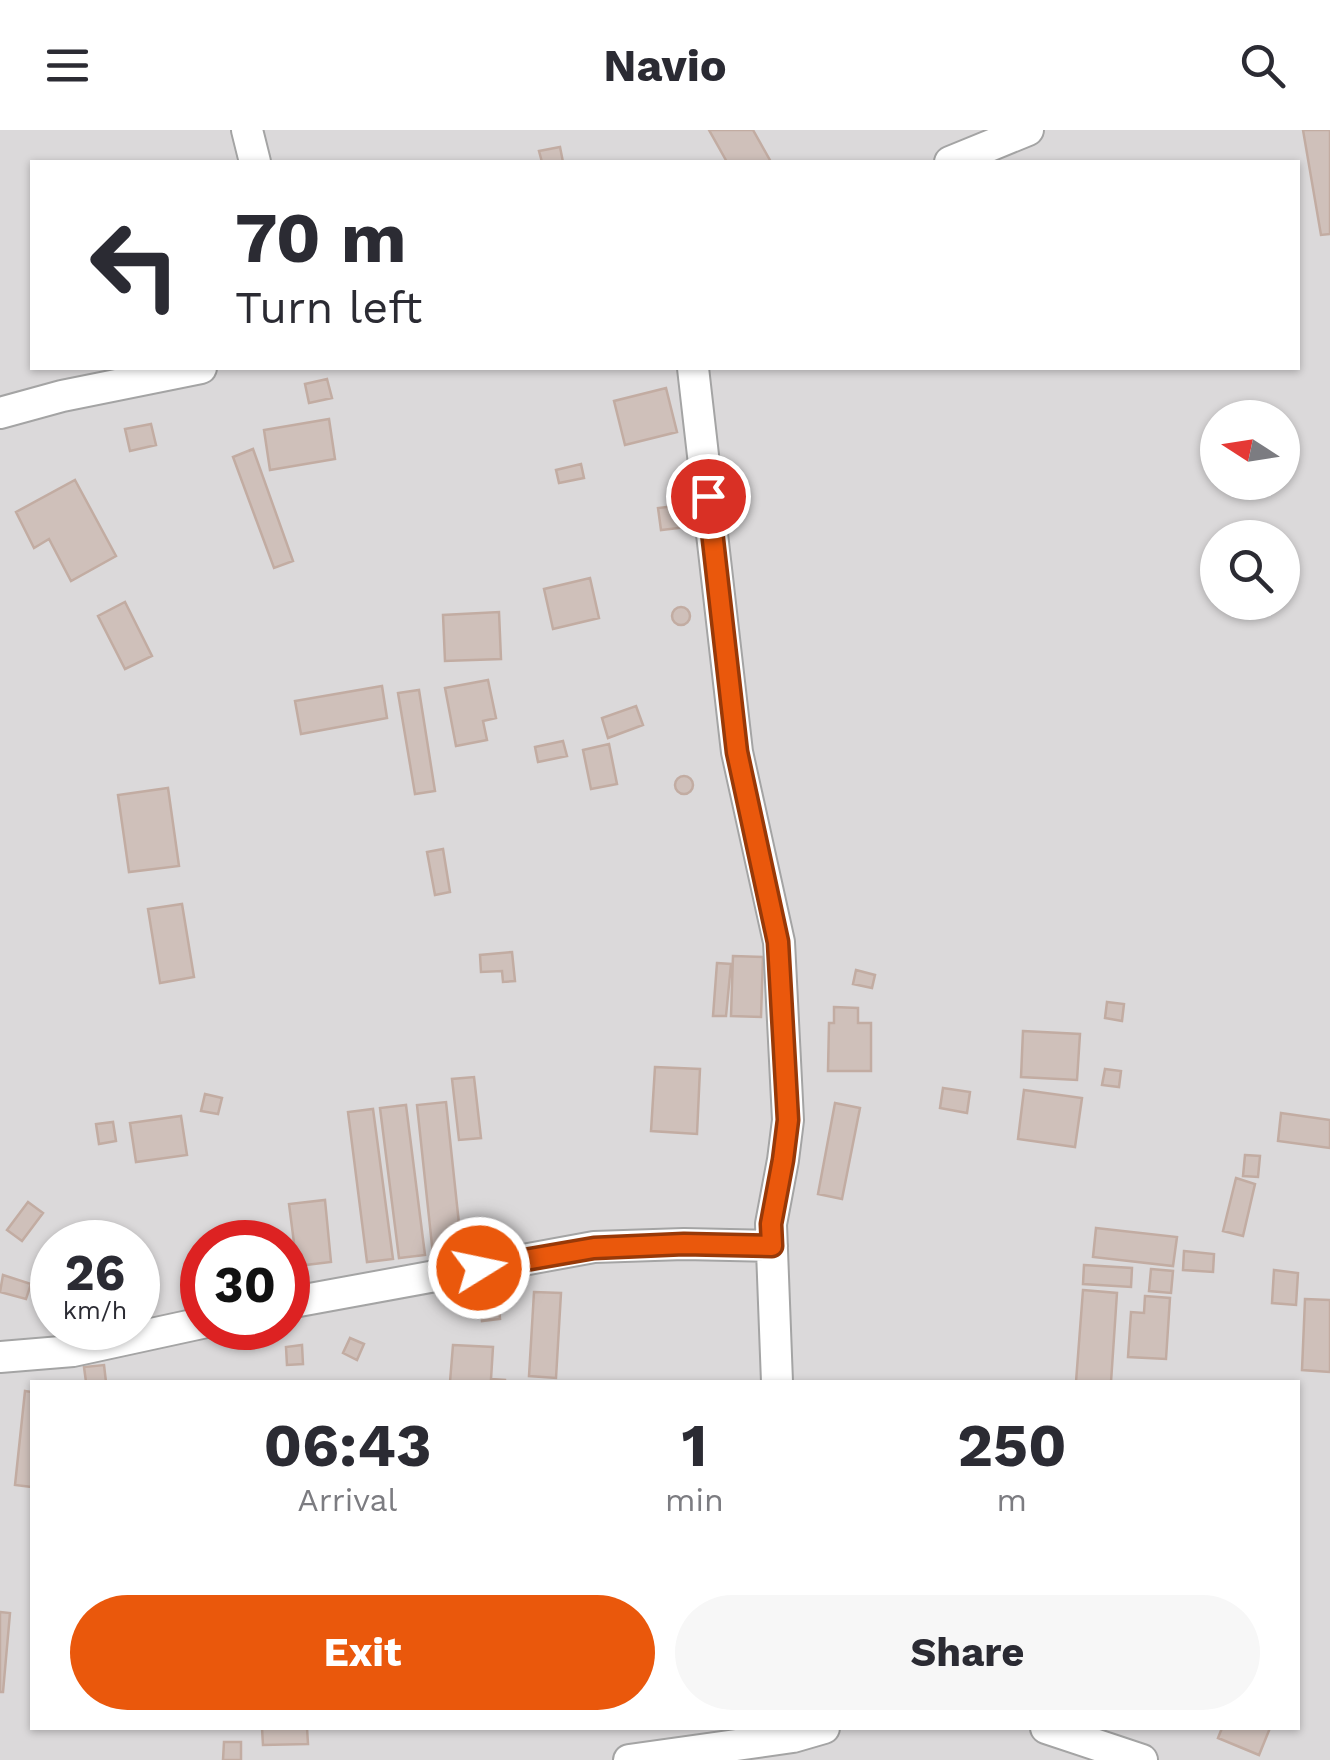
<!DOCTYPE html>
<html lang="en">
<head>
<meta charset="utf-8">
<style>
  :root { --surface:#fff; --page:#f7f7f7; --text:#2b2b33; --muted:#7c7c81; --accent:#ea580c }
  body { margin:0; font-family:"Work Sans",sans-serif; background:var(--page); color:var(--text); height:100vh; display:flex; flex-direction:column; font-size:38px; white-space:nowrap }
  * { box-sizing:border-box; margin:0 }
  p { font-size:32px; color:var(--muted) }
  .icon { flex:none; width:55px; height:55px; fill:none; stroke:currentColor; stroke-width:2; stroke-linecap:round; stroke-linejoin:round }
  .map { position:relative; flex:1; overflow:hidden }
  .panel { position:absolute; left:30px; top:1250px; width:1270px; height:350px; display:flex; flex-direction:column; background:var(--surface); border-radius:0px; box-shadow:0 2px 8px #0004 }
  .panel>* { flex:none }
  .top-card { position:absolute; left:30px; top:30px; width:1270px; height:210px; border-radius:0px; box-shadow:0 2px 8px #0004; background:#fff; color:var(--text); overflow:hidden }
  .needle { width:65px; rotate:282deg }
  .fabs { position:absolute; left:1200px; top:270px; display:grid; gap:20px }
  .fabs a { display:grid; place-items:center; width:100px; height:100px; border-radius:50%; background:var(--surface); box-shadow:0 2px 8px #0004; font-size:50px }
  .speed { position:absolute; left:30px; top:1090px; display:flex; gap:20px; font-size:50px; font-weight:700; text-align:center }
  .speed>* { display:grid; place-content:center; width:130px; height:130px; border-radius:50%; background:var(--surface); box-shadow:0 2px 8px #0004; line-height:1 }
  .speed small { font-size:25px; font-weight:400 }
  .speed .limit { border:15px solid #d22; background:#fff; color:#111 }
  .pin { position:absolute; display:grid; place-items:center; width:85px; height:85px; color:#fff; margin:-42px; border:5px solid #fff; border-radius:50%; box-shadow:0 2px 10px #0007 }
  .me { position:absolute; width:110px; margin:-55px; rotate:80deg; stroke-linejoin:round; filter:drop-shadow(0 0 8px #0008) }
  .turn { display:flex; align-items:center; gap:35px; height:210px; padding:0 40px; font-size:45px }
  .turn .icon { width:130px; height:130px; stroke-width:2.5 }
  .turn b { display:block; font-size:70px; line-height:85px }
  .eta { display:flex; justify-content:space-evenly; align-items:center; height:170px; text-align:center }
  .eta b { font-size:60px; font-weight:700; line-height:70px }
  .cta { display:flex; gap:20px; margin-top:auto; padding:20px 40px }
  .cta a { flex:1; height:115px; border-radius:60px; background:var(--accent); color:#fff; font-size:40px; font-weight:700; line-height:115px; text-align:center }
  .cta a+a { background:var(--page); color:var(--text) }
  header { display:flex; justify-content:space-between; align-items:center; height:130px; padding:0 40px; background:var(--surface); font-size:45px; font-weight:700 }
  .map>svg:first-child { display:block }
  .residential { fill:#dbd9da; fill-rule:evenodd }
  .building { fill:#cfc0ba; stroke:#c2aca2; stroke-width:2.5 }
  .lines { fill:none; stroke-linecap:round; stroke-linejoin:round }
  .street-casing { stroke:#a4a4a4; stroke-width:34 }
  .street { stroke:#fff; stroke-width:30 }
  .route-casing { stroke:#983908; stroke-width:25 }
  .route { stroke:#ea580c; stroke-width:18 }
</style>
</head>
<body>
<header><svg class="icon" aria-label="menu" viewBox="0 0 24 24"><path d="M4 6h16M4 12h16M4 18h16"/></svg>Navio<svg class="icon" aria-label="search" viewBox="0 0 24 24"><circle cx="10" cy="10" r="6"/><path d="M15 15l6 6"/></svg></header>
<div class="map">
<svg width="1330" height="1630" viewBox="0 0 1330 1630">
  <rect width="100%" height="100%" fill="#efe8e1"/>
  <path class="residential" d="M 0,0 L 1330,0 L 1330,1630 L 0,1630 ZM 32,32 L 1298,32 L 1298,238 L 32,238 ZM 1218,288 L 1282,288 L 1282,352 L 1218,352 ZM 1218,408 L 1282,408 L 1282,472 L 1218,472 ZM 52,1112 L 138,1112 L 138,1198 L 52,1198 ZM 202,1112 L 288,1112 L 288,1198 L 202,1198 ZM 32,1252 L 1298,1252 L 1298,1598 L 32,1598 Z"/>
  <path class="building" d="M 709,0 L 753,0 L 771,32 L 727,32 Z
    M 1303,0 L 1330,0 L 1330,104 L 1321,105 Z
    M 560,17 L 563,32 L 542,32 L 539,21 Z
    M 327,249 L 332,268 L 309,273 L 305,254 Z
    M 666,258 L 677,302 L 625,315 L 614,271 Z
    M 329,289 L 335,329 L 270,340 L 264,300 Z
    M 151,294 L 156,315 L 130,321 L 125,299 Z
    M 253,319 L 293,431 L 274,438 L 233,327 Z
    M 581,334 L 584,348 L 559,353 L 556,340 Z
    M 75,350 L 116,426 L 71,451 L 49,409 L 34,418 L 16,382 Z
    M 676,376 L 679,398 L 661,400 L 658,378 Z
    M 590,448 L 599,488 L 553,499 L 544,459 Z
    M 125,472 L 152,526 L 125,539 L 98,486 Z
    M672 486a9 9 0 1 1 18 0a9 9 0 1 1-18 0Z
    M 499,482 L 501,529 L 445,531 L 443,485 Z
    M 488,550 L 496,588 L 483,591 L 487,610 L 456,616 L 445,558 Z
    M 382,556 L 387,588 L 301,604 L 295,571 Z
    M 419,560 L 435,661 L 415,664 L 398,563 Z
    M 636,576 L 643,595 L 608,608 L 602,588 Z
    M 563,611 L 567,626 L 538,632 L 535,617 Z
    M 609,614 L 617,654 L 591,659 L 583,620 Z
    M675 655a9 9 0 1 1 18 0a9 9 0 1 1-18 0Z
    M 168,658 L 179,736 L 129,742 L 118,665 Z
    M 443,719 L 450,762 L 435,765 L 427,722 Z
    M 182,774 L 194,847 L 160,853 L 148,779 Z
    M 512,822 L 515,851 L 503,852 L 502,841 L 481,842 L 480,825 Z
    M 733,826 L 763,827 L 761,887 L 731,886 Z
    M 717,833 L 731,834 L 726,886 L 713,886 Z
    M 856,840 L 875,845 L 872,858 L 853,854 Z
    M 1107,872 L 1124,874 L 1122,891 L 1105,888 Z
    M 834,877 L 858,878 L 858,893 L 871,893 L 871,941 L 828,941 L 829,893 L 834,893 Z
    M 1023,901 L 1080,904 L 1077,950 L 1021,947 Z
    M 655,937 L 700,939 L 697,1004 L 651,1001 Z
    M 1105,939 L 1121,941 L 1119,957 L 1102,955 Z
    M 474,947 L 481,1008 L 459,1010 L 452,949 Z
    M 943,958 L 970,962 L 967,983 L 940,978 Z
    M 1024,960 L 1082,968 L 1075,1017 L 1018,1009 Z
    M 205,964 L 222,968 L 218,984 L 201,981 Z
    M 446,972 L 462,1122 L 433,1125 L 417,975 Z
    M 835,973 L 860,978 L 842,1069 L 818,1064 Z
    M 406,975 L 425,1125 L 399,1128 L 380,978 Z
    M 373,979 L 393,1129 L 367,1132 L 348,982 Z
    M 1281,983 L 1330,990 L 1330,1018 L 1278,1011 Z
    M 181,986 L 187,1025 L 136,1032 L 130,993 Z
    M 113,992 L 116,1011 L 99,1014 L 96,994 Z
    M 1245,1025 L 1260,1026 L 1258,1047 L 1243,1046 Z
    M 1236,1048 L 1255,1054 L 1243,1106 L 1223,1101 Z
    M 325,1070 L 331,1132 L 297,1136 L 289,1074 Z
    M 28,1072 L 43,1083 L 22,1111 L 7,1100 Z
    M 1096,1098 L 1177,1107 L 1173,1136 L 1093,1127 Z
    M 1184,1121 L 1214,1124 L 1213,1142 L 1183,1140 Z
    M 1084,1135 L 1132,1138 L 1131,1157 L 1083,1154 Z
    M 1151,1139 L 1173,1141 L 1171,1163 L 1149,1161 Z
    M 1274,1140 L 1298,1143 L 1296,1175 L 1272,1173 Z
    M 3,1145 L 31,1154 L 26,1169 L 0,1162 Z
    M 1083,1160 L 1117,1163 L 1111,1252 L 1076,1252 Z
    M 534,1162 L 561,1163 L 556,1248 L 529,1246 Z
    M 1145,1166 L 1170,1168 L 1166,1229 L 1128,1227 L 1131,1182 L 1144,1183 Z
    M 498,1168 L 500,1189 L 482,1191 L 480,1170 Z
    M 1305,1169 L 1330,1170 L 1330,1242 L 1302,1240 Z
    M 350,1208 L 364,1214 L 357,1230 L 343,1223 Z
    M 302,1215 L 303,1234 L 287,1235 L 286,1217 Z
    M 453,1215 L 493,1217 L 491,1249 L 505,1250 L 505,1252 L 450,1252 Z
    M 104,1235 L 106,1252 L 86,1252 L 84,1237 Z
    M 25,1261 L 32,1262 L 32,1357 L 15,1355 Z
    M 0,1482 L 10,1483 L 3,1562 L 0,1562 Z
    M 262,1598 L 307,1598 L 308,1614 L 263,1615 Z
    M 1222,1598 L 1270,1598 L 1259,1625 L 1218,1608 Z
    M 224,1612 L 241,1612 L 241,1630 L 223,1630 Z"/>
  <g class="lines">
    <g class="street-casing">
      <path id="street" d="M 247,0 L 255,32
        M 950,32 L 1028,0
        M 693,238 L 737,622 L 779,812 L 788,990 L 783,1030 L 771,1094 L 777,1252
        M 0,283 L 62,266 L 201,238
        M 288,1173 L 594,1117 L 684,1114 L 772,1116
        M 0,1227 L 73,1221 L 202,1193
        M 1046,1598 L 1142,1630
        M 629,1630 L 793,1607 L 824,1598"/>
    </g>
    <use href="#street" class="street"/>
  </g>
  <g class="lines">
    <g class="route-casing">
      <path id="route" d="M 479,1138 L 594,1118 L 684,1114 L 772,1116 L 771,1094 L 783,1030 L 788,990 L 778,812 L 737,622 L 708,366"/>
    </g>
    <use href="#route" class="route"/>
  </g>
</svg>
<div class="fabs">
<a><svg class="needle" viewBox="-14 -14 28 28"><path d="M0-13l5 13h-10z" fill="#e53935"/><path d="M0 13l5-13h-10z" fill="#7c7c81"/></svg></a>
<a><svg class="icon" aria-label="search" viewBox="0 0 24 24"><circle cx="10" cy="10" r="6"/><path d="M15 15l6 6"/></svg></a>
</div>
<div class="speed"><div>26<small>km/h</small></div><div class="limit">30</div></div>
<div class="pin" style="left:708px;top:366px;background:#d93025"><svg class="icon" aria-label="arrive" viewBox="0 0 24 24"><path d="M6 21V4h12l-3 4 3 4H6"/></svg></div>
<svg class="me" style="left:479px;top:1138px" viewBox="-20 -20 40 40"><circle r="17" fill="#ea580c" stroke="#fff" stroke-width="3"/><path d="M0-11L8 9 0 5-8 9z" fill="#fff"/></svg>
<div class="top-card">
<div class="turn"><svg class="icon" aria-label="left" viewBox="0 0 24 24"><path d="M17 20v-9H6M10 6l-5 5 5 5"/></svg><div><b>70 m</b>Turn left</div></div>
</div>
<section class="panel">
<div class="eta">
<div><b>06:43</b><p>Arrival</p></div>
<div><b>1</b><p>min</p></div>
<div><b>250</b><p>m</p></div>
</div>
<div class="cta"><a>Exit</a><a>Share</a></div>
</section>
</div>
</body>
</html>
